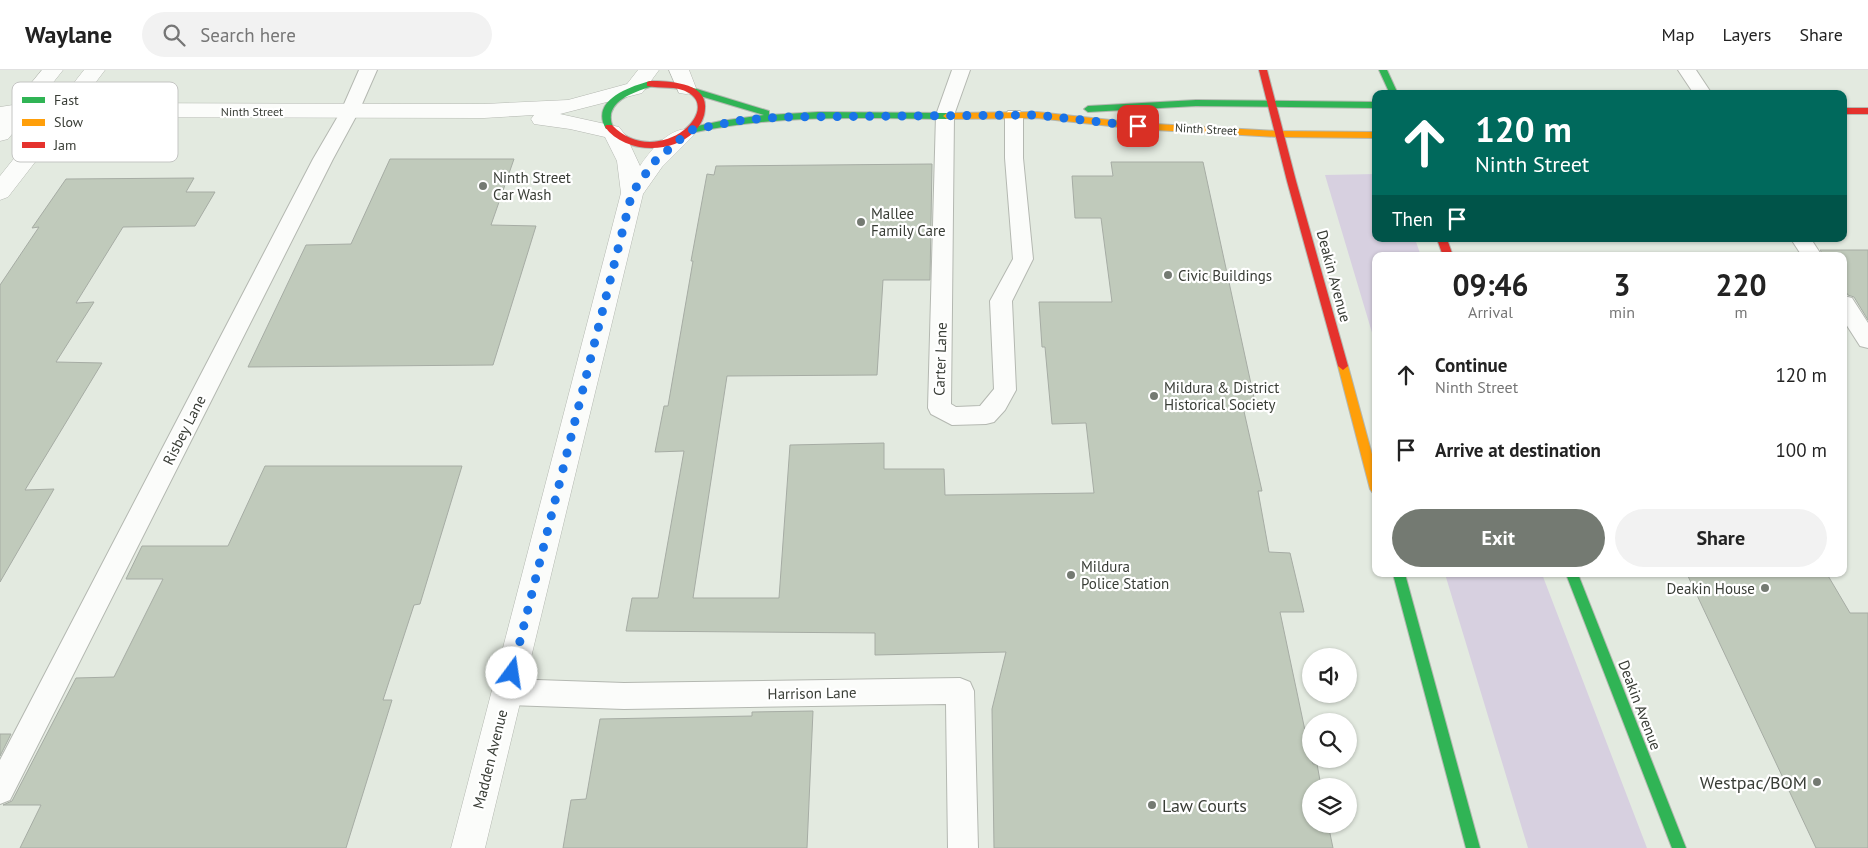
<!DOCTYPE html>
<html lang="en">
<head>
<meta charset="utf-8">
<style>
  :root { --surface:#fff; --page:#f2f2f2; --text:#222; --muted:#767676; --line:#e0e0e0; --accent:#747a72 }
  body { margin:0; font-family:"PT Sans",sans-serif; background:var(--page); color:var(--text); height:100vh; display:flex; flex-direction:column; font-size:19px; white-space:nowrap }
  * { box-sizing:border-box; margin:0 }
  p { font-size:16px; color:var(--muted) }
  .icon { flex:none; width:28px; height:28px; fill:none; stroke:currentColor; stroke-width:2; stroke-linecap:round; stroke-linejoin:round }
  .map { position:relative; flex:1; overflow:hidden }
  .details { position:absolute; left:1372px; top:182px; width:475px; height:325px; display:flex; flex-direction:column; background:var(--surface); border-radius:10px; box-shadow:0 1px 4px #0004 }
  .details>* { flex:none }
  .guide { position:absolute; left:1372px; top:20px; width:475px; height:152px; border-radius:10px; box-shadow:0 1px 4px #0004; background:#00695c; color:#fff; overflow:hidden }
  .controls { position:absolute; left:1302px; top:578px; display:grid; gap:10px }
  .controls a { display:grid; place-items:center; width:55px; height:55px; border-radius:50%; background:var(--surface); box-shadow:0 1px 4px #0004; font-size:25px }
  .pin { position:absolute; display:grid; place-items:center; width:42px; height:42px; color:#fff; margin:-21px; border-radius:10px; box-shadow:0 2px 8px #0006 }
  .me { position:absolute; width:55px; margin:-28px; rotate:14deg; stroke-linejoin:round; filter:drop-shadow(0 0 4px #0008) }
  .turn { display:flex; align-items:center; gap:18px; height:105px; padding:0 20px; font-size:22px }
  .turn .icon { width:65px; height:65px; stroke-width:2.5 }
  .turn b { display:block; font-size:35px; line-height:42px }
  .then { display:flex; align-items:center; height:48px; padding:0 20px; background:#0003; gap:10px; font-size:19px }
  .eta { display:flex; justify-content:space-evenly; align-items:center; height:85px; text-align:center }
  .eta b { font-size:30px; font-weight:800; line-height:35px }
  .cta { display:flex; gap:10px; margin-top:auto; padding:10px 20px }
  .cta a { flex:1; height:58px; border-radius:30px; background:var(--accent); color:#fff; font-size:20px; font-weight:800; line-height:58px; text-align:center }
  .cta a+a { background:var(--page); color:var(--text) }
  ul { padding:0; list-style:none }
  li { display:flex; align-items:center; gap:15px; height:75px; padding:0 20px }
  li div { flex:1 }
  li b { display:block; font-size:19px }
  li em { font-style:normal }
  header { display:flex; align-items:center; gap:30px; box-sizing:border-box; height:70px; padding:0 25px; background:var(--surface); border-bottom:1px solid var(--line) }
  header strong { font-size:24px }
  nav { display:flex; gap:28px; margin-inline-start:auto; font-size:18px }
  .search { width:350px; height:45px; background:var(--page); display:flex; align-items:center; gap:12px; box-sizing:border-box; padding:0 18px; border-radius:28px; color:var(--muted); font-size:19px }
  .map>svg:first-child { display:block }
  .green { fill:#d7d0e0 }
  .building { fill:#c0cabb; stroke:#a6aca4 }
  .lines { fill:none; stroke-linecap:round; stroke-linejoin:round }
  .lane-casing { stroke:#b4b8b1; stroke-width:2 }
  .street-casing { stroke:#b4b8b1; stroke-width:1 }
  .fast-casing { stroke:#b4b8b1; stroke-width:2 }
  .slow-casing { stroke:#b4b8b1; stroke-width:2 }
  .jam-casing { stroke:#b4b8b1; stroke-width:2 }
  .lane { fill:#fbfcfa; fill-rule:evenodd }
  .street { fill:#fbfcfa; fill-rule:evenodd }
  .fast { fill:#30b455; fill-rule:evenodd }
  .slow { fill:#ff9f0a; fill-rule:evenodd }
  .jam { fill:#e5322d; fill-rule:evenodd }
  .route { stroke:#1a73e8; stroke-width:9; stroke-dasharray:0 16.2 }
  .poi-dot { fill:#747a72; stroke:#fff; stroke-width:2 }
  .labels { text-anchor:middle; dominant-baseline:central; stroke-width:4.5; stroke-linejoin:round; paint-order:stroke }
  .far-street-label { font-size:12px; fill:#393d36; stroke:#fff }
  .poi-label { font-size:15px; fill:#393d36; stroke:#fff; text-anchor:start }
  .street-label { font-size:15px; fill:#393d36; stroke:#fff }
  .near-poi-label { font-size:18px; fill:#393d36; stroke:#fff; text-anchor:end }
  .key { fill:#fff; stroke:#c4c5c3; stroke-width:1 }
  .key-label { font-size:14px; fill:#393d36 }
</style>
</head>
<body>
<header>
<strong>Waylane</strong>
<div class="search"><svg class="icon" aria-label="search" viewBox="0 0 24 24"><circle cx="10" cy="10" r="6"/><path d="M15 15l6 6"/></svg>Search here</div>
<nav><a>Map</a><a>Layers</a><a>Share</a></nav>
</header>
<div class="map">
<svg width="1868" height="778" viewBox="0 0 1868 778">
  <rect width="100%" height="100%" fill="#e3eae0"/>
  <path class="green" d="M 1376,104 L 1376,169 L 1415,169 L 1421,186 L 1376,186 L 1376,276 L 1325,105 Z
    M 1445,504 L 1542,504 L 1647,778 L 1528,778 Z"/>
  <path class="building" d="M 390,89 L 514,89 L 491,155 L 536,156 L 493,295 L 248,297 L 306,175 L 351,174 Z
    M 1111,92 L 1203,92 L 1256,337 L 1243,337 L 1262,421 L 1258,421 L 1269,482 L 1290,483 L 1304,542 L 1280,542 L 1311,689 L 1313,694 L 1317,694 L 1321,716 L 1311,716 L 1311,754 L 1328,754 L 1333,778 L 994,778 L 992,639 L 1006,582 L 875,585 L 875,563 L 626,561 L 632,528 L 658,528 L 684,381 L 655,382 L 664,336 L 668,336 L 693,191 L 691,191 L 707,104 L 714,105 L 716,96 L 932,94 L 930,210 L 883,210 L 877,305 L 727,306 L 693,528 L 779,528 L 790,375 L 884,373 L 884,399 L 944,399 L 945,425 L 1094,423 L 1086,353 L 1052,354 L 1045,277 L 1042,277 L 1039,232 L 1112,232 L 1101,148 L 1075,148 L 1072,106 L 1113,106 Z
    M 194,108 L 186,122 L 215,122 L 195,156 L 123,157 L 76,233 L 94,232 L 56,292 L 102,293 L 25,420 L 54,419 L 0,512 L 0,215 L 39,157 L 32,158 L 66,109 Z
    M 1820,180 L 1868,180 L 1868,250 L 1854,227 L 1848,225 L 1844,219 L 1844,186 L 1824,186 Z
    M 265,396 L 462,396 L 420,534 L 414,535 L 383,630 L 392,630 L 346,778 L 20,778 L 41,735 L 3,735 L 12,731 L 76,608 L 114,607 L 163,509 L 126,509 L 142,476 L 228,476 Z
    M 1687,504 L 1827,504 L 1850,543 L 1868,543 L 1868,778 L 1816,778 Z
    M 813,641 L 807,778 L 563,778 L 571,730 L 586,729 L 600,649 L 752,646 L 752,642 Z
    M 0,664 L 11,664 L 0,686 Z"/>
  <g class="lines">
    <g class="lane-casing">
      <path id="lane" d="M 359,0 L 377,0 L 359,41 L 333,89 L 10,730 L 0,734 L 0,690 L 313,89 L 341,41 Z
        M 952,0 L 970,0 L 954,45 L 951,334 L 956,337 L 980,336 L 994,319 L 990,231 L 1013,189 L 1005,88 L 1005,45 L 1008,41 L 1020,41 L 1023,45 L 1023,88 L 1033,189 L 1012,231 L 1016,320 L 1005,340 L 994,352 L 986,354 L 952,355 L 931,344 L 928,338 L 936,45 Z
        M 1678,0 L 1696,0 L 1712,24 L 1694,24 Z
        M 1791,169 L 1811,169 L 1822,186 L 1802,186 Z
        M 1844,226 L 1852,228 L 1868,253 L 1868,278 L 1860,276 L 1844,251 Z
        M 960,608 L 970,612 L 974,621 L 978,778 L 948,778 L 946,634 L 624,639 L 507,635 L 497,631 L 493,622 L 497,613 L 507,609 L 624,613 Z"/>
    </g>
    <g class="street-casing">
      <path id="street" d="M 42,0 L 63,0 L 37,33 L 58,33 L 84,0 L 105,0 L 80,33 L 484,34 L 568,30 L 627,14 L 638,0 L 659,0 L 642,23 L 560,44 L 619,57 L 626,66 L 640,96 C 650,81 671,55 691,60 L 694,65 L 662,97 L 643,124 L 485,778 L 451,778 L 621,123 L 617,91 L 605,67 L 570,59 L 534,54 L 531,49 L 534,45 L 484,48 L 70,47 L 8,127 L 0,130 L 0,106 L 47,47 L 26,47 L 8,69 L 0,71 L 0,37 L 13,35 Z
        M 669,0 L 689,0 L 696,18 L 693,23 L 686,24 L 679,23 Z"/>
    </g>
    <g class="fast-casing">
      <path id="fast" d="M 1379,0 L 1387,0 L 1398,24 L 1390,24 Z
        M 650,11 L 653,12 L 653,16 C 634,22 602,32 613,57 L 612,59 L 606,59 C 590,31 628,17 650,11 Z
        M 690,17 L 769,41 L 769,45 L 818,42 L 947,43 L 951,46 L 947,49 C 861,48 776,44 691,63 L 688,62 L 688,58 L 721,51 L 764,45 L 687,22 L 686,20 Z
        M 1196,30 L 1376,32 L 1376,38 L 1196,36 L 1088,42 L 1084,39 L 1088,36 Z
        M 1393,504 L 1405,504 L 1480,778 L 1466,778 Z
        M 1566,504 L 1578,504 L 1686,778 L 1672,778 Z"/>
    </g>
    <g class="slow-casing">
      <path id="slow" d="M 1037,42 L 1138,53 L 1278,61 L 1376,62 L 1376,68 L 1278,67 L 1138,59 L 1037,48 L 947,49 L 943,46 L 947,43 Z
        M 1343,292 L 1348,296 L 1376,399 L 1376,424 L 1372,422 L 1370,419 L 1338,296 Z"/>
    </g>
    <g class="jam-casing">
      <path id="jam" d="M 1259,0 L 1267,0 L 1296,111 L 1348,296 L 1343,300 L 1338,296 L 1287,111 Z
        M 650,11 C 668,11 707,12 705,38 C 705,47 700,56 694,62 C 671,85 624,83 605,57 L 606,55 L 612,55 C 655,100 722,43 689,23 C 676,15 661,19 647,16 L 647,12 Z
        M 1844,38 L 1868,38 L 1868,44 L 1844,44 Z
        M 1437,169 L 1447,169 L 1453,186 L 1443,186 Z"/>
    </g>
    <use href="#lane" class="lane"/>
    <use href="#street" class="street"/>
    <use href="#fast" class="fast"/>
    <use href="#slow" class="slow"/>
    <use href="#jam" class="jam"/>
  </g>
  <g class="lines">
    <path class="route" d="M 512,603 L 632,123 L 654,92 L 691,60 L 743,50 L 782,47 L 1036,45 L 1138,56"/>
  </g>
  <g class="poi-dot">
    <circle cx="483" cy="116" r="5"/>
    <circle cx="861" cy="152" r="5"/>
    <circle cx="1168" cy="205" r="5"/>
    <circle cx="1154" cy="326" r="5"/>
    <circle cx="1071" cy="505" r="5"/>
    <circle cx="1765" cy="518" r="5"/>
    <circle cx="1817" cy="712" r="5"/>
    <circle cx="1152" cy="735" r="5"/>
  </g>
  <g class="labels">
    <g class="far-street-label">
      <text x="252" y="41">Ninth Street</text>
      <text transform="translate(1206 59) rotate(3)">Ninth Street</text>
    </g>
    <g class="poi-label">
      <text x="493" y="107">Ninth Street<tspan x="493" dy="17">Car Wash</tspan></text>
      <text x="871" y="143">Mallee<tspan x="871" dy="17">Family Care</tspan></text>
      <text x="1178" y="205">Civic Buildings</text>
      <text x="1164" y="317">Mildura &amp; District<tspan x="1164" dy="17">Historical Society</tspan></text>
      <text x="1081" y="496">Mildura<tspan x="1081" dy="17">Police Station</tspan></text>
      <text x="1755" y="518" text-anchor="end">Deakin House</text>
    </g>
    <g class="street-label">
      <text transform="translate(1334 206) rotate(75)">Deakin Avenue</text>
      <text transform="translate(940 289) rotate(-88)">Carter Lane</text>
      <text transform="translate(184 360) rotate(-63)">Risbey Lane</text>
      <text transform="translate(812 623) rotate(-1)">Harrison Lane</text>
      <text transform="translate(1640 635) rotate(69)">Deakin Avenue</text>
      <text transform="translate(490 689) rotate(-76)">Madden Avenue</text>
    </g>
    <g class="near-poi-label">
      <text x="1807" y="712">Westpac/BOM</text>
      <text x="1162" y="735" text-anchor="start">Law Courts</text>
    </g>
  </g>
  <rect x="12" y="12" width="166" height="80" rx="8" class="key"/>
  <rect x="22" y="27" width="23" height="6" fill="#30b455"/>
  <rect x="22" y="49" width="23" height="7" fill="#ff9f0a"/>
  <rect x="22" y="72" width="23" height="6" fill="#e5322d"/>
  <g class="key-label">
    <text x="54" y="35">Fast</text>
    <text x="54" y="57">Slow</text>
    <text x="54" y="80">Jam</text>
  </g>
</svg>
<div class="controls">
<a><svg class="icon" aria-label="sound" viewBox="0 0 24 24"><path d="M4 9h4l5-4v14l-5-4H4zM17 9q2 3 0 6"/></svg></a>
<a><svg class="icon" aria-label="search" viewBox="0 0 24 24"><circle cx="10" cy="10" r="6"/><path d="M15 15l6 6"/></svg></a>
<a><svg class="icon" aria-label="layers" viewBox="0 0 24 24"><path d="M12 4l9 5-9 5-9-5zM3 14l9 5 9-5"/></svg></a>
</div>
<div class="pin" style="left:1138px;top:56px;background:#d93025"><svg class="icon" aria-label="arrive" viewBox="0 0 24 24"><path d="M6 21V4h12l-3 4 3 4H6"/></svg></div>
<svg class="me" style="left:512px;top:603px" viewBox="-20 -20 40 40"><circle r="19" fill="#fff"/><path d="M0-13L10 11 0 6-10 11z" fill="#1a73e8"/></svg>
<div class="guide">
<div class="turn"><svg class="icon" aria-label="ahead" viewBox="0 0 24 24"><path d="M12 20V5M6 11l6-6 6 6"/></svg><div><b>120 m</b>Ninth Street</div></div>
<div class="then">Then<svg class="icon" aria-label="arrive" viewBox="0 0 24 24"><path d="M6 21V4h12l-3 4 3 4H6"/></svg></div>
</div>
<section class="details">
<div class="eta">
<div><b>09:46</b><p>Arrival</p></div>
<div><b>3</b><p>min</p></div>
<div><b>220</b><p>m</p></div>
</div>
<ul>
<li><svg class="icon" aria-label="ahead" viewBox="0 0 24 24"><path d="M12 20V5M6 11l6-6 6 6"/></svg><div><b>Continue</b><p>Ninth Street</p></div><em>120 m</em></li>
<li><svg class="icon" aria-label="arrive" viewBox="0 0 24 24"><path d="M6 21V4h12l-3 4 3 4H6"/></svg><div><b>Arrive at destination</b></div><em>100 m</em></li>
</ul>
<div class="cta"><a>Exit</a><a>Share</a></div>
</section>
</div>
</body>
</html>
